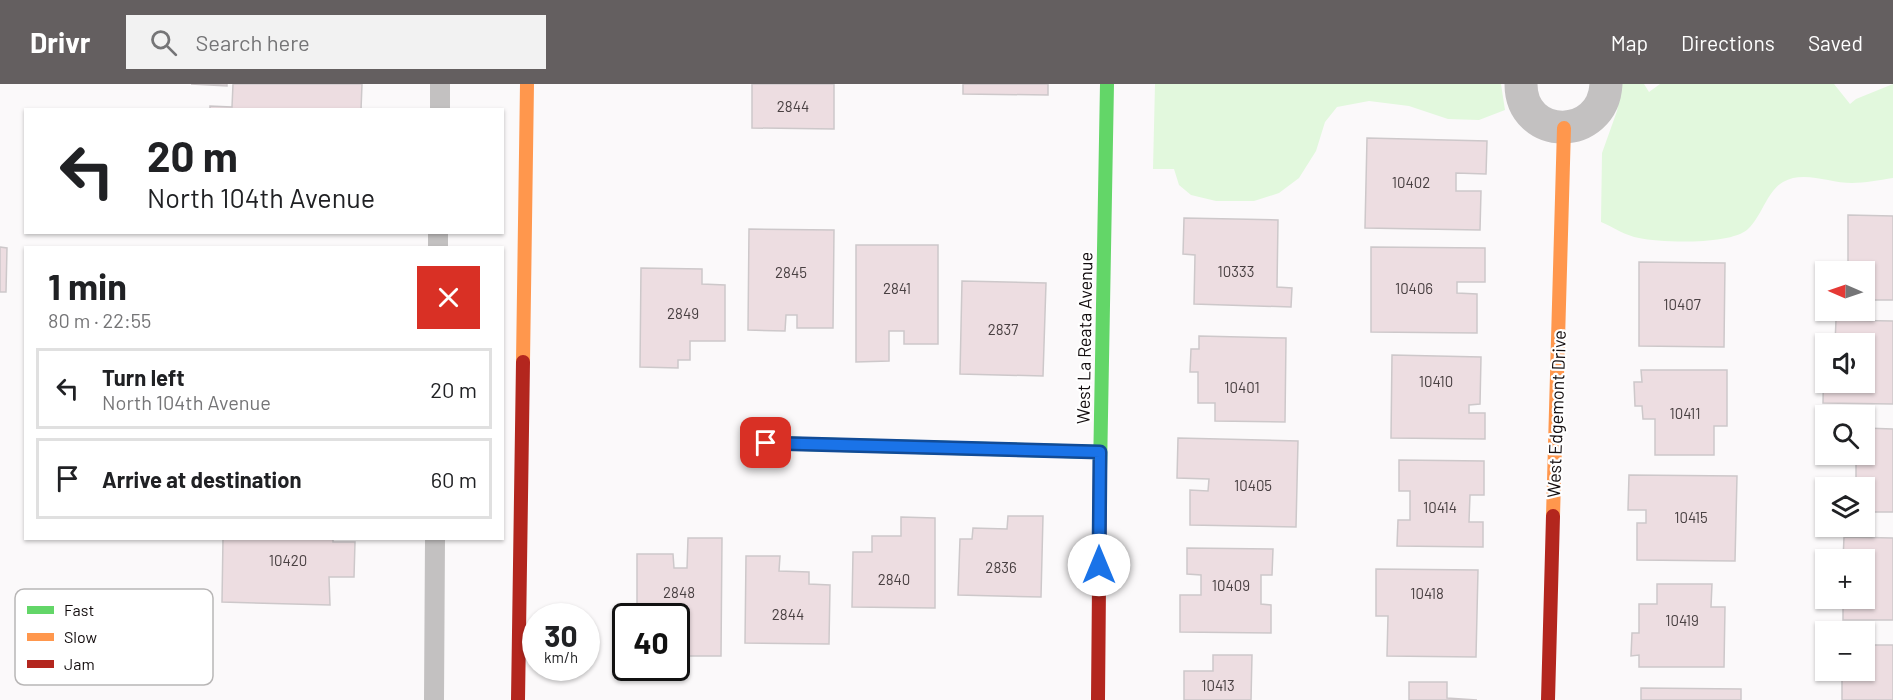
<!DOCTYPE html>
<html lang="en">
<head>
<meta charset="utf-8">
<style>
  :root { --surface:#fff; --page:#f2f2f2; --text:#202124; --muted:#757577; --line:#e0e0e0; --accent:#645f60 }
  body { margin:0; font-family:Barlow,sans-serif; background:var(--page); color:var(--text); height:100vh; display:flex; flex-direction:column; font-size:22px; white-space:nowrap }
  * { box-sizing:border-box; margin:0 }
  p { font-size:20px; color:var(--muted) }
  .icon { flex:none; width:33px; height:33px; fill:none; stroke:currentColor; stroke-width:2; stroke-linecap:round; stroke-linejoin:round }
  .map { position:relative; flex:1; overflow:hidden }
  .side { position:absolute; left:24px; top:162px; width:480px; height:294px; display:flex; flex-direction:column; background:var(--surface); border-radius:0px; box-shadow:0 2px 4px #0004 }
  .side>* { flex:none }
  .hud { position:absolute; left:24px; top:24px; width:480px; height:126px; border-radius:0px; box-shadow:0 2px 4px #0004; background:#fff; color:var(--text); overflow:hidden }
  .needle { width:39px; rotate:272deg }
  .fabs { position:absolute; left:1815px; top:177px; display:grid; gap:12px }
  .fabs a { display:grid; place-items:center; width:60px; height:60px; border-radius:0px; background:var(--surface); box-shadow:0 2px 4px #0004; font-size:30px }
  .speed { position:absolute; left:522px; top:519px; display:flex; gap:12px; font-size:30px; font-weight:700; text-align:center }
  .speed>* { display:grid; place-content:center; width:78px; height:78px; border-radius:50%; background:var(--surface); box-shadow:0 2px 4px #0004; line-height:1 }
  .speed small { font-size:15px; font-weight:400 }
  .speed .limit { border:3px solid #111; border-radius:9px; background:#fff; color:#111 }
  .pin { position:absolute; display:grid; place-items:center; width:51px; height:51px; color:#fff; margin:-26px; border-radius:12px; box-shadow:0 3px 9px #0006 }
  .me { position:absolute; width:66px; margin:-33px; rotate:0deg; stroke-linejoin:round; filter:drop-shadow(0 0 4px #0008) }
  .turn { display:flex; align-items:center; gap:21px; height:126px; padding:0 24px; font-size:27px }
  .turn .icon { width:78px; height:78px; stroke-width:2.5 }
  .turn b { display:block; font-size:42px; line-height:51px }
  .round { display:grid; place-items:center; flex:none; width:63px; height:63px; border-radius:0px; background:var(--page) }
  .summary { display:flex; align-items:center; justify-content:space-between; height:102px; padding:0 24px }
  h1 { font-size:36px; font-weight:700; line-height:45px }
  ul { padding:0; list-style:none }
  li { display:flex; align-items:center; gap:18px; height:81px; margin:0 12px 9px; padding:0 12px; border:3px solid var(--line); border-radius:0px }
  li div { flex:1 }
  li b { display:block; font-size:22px }
  li em { font-style:normal }
  header { display:flex; align-items:center; gap:36px; box-sizing:border-box; height:84px; padding:0 30px; background:var(--accent); color:#fff }
  header strong { font-size:28px }
  nav { display:flex; gap:33px; margin-inline-start:auto; font-size:21px }
  .search { width:420px; height:54px; background:var(--page); display:flex; align-items:center; gap:15px; box-sizing:border-box; padding:0 21px; border-radius:0px; color:var(--muted); font-size:22px }
  .map>svg:first-child { display:block }
  .green { fill:#e2f8dd }
  .building { fill:#eddde1; stroke:#cdc8ca; stroke-width:1.5 }
  .lines { fill:none; stroke-linecap:round; stroke-linejoin:round }
  .lane { stroke:#c3c1c1; stroke-width:20 }
  .street { stroke:#c3c1c1; stroke-width:33 }
  .fast { stroke:#63d668; stroke-width:14 }
  .slow { stroke:#ff974d; stroke-width:14 }
  .jam { stroke:#b3261e; stroke-width:14 }
  .route-casing { stroke:#114b97; stroke-width:15 }
  .route { stroke:#1a73e8; stroke-width:10 }
  .labels { text-anchor:middle; dominant-baseline:central; stroke-width:4.5; stroke-linejoin:round; paint-order:stroke }
  .number-label { font-size:15px; fill:#494042 }
  .street-label { font-size:18px; fill:#120c0d; stroke:#fff }
  .key { fill:#fff; stroke:#b8b6b6; stroke-width:1.5 }
  .key-label { font-size:16px; fill:#120c0d }
</style>
</head>
<body>
<header>
<strong>Drivr</strong>
<div class="search"><svg class="icon" aria-label="search" viewBox="0 0 24 24"><circle cx="10" cy="10" r="6"/><path d="M15 15l6 6"/></svg>Search here</div>
<nav><a>Map</a><a>Directions</a><a>Saved</a></nav>
</header>
<div class="map">
<svg width="1893" height="616" viewBox="0 0 1893 616">
  <rect width="100%" height="100%" fill="#fbf9fa"/>
  <path class="green" d="M 1155,0 L 1501,0 L 1505,26 L 1479,36 L 1448,35 L 1409,22 L 1369,17 L 1337,23 L 1325,38 L 1316,67 L 1299,94 L 1279,109 L 1254,117 L 1216,117 L 1191,111 L 1179,101 L 1174,85 L 1153,85 Z
    M 1622,0 L 1644,0 L 1649,8 L 1660,0 L 1834,0 L 1850,20 L 1856,15 L 1893,0 L 1893,94 C 1879,96 1865,99 1852,99 C 1830,99 1803,86 1783,98 C 1767,107 1762,132 1748,145 C 1731,161 1662,159 1639,154 C 1626,152 1613,143 1601,138 L 1602,69 L 1617,27 Z"/>
  <path class="building" d="M 191,0 L 227,0 L 227,2 Z
    M 233,0 L 362,0 L 361,26 L 210,26 L 210,22 L 232,23 Z
    M 752,0 L 834,0 L 834,45 L 752,44 Z
    M 963,0 L 1048,0 L 1048,11 L 963,10 Z
    M 1367,54 L 1487,57 L 1486,90 L 1456,89 L 1456,107 L 1481,107 L 1480,146 L 1365,144 Z
    M 1848,131 L 1893,132 L 1893,216 L 1864,216 L 1864,188 L 1848,188 Z
    M 1184,134 L 1278,136 L 1277,203 L 1292,204 L 1291,223 L 1194,220 L 1195,171 L 1183,170 Z
    M 749,145 L 834,146 L 833,244 L 797,244 L 797,231 L 786,231 L 785,247 L 748,246 Z
    M 856,161 L 938,161 L 938,260 L 904,260 L 904,247 L 889,247 L 889,277 L 856,278 Z
    M 0,163 L 7,164 L 6,208 L 0,208 Z
    M 1371,163 L 1485,164 L 1485,198 L 1457,198 L 1457,209 L 1477,210 L 1477,249 L 1371,248 Z
    M 1639,178 L 1725,179 L 1724,263 L 1639,262 Z
    M 641,184 L 702,185 L 702,200 L 725,201 L 725,257 L 690,257 L 690,276 L 678,276 L 678,284 L 640,283 Z
    M 962,197 L 1046,199 L 1043,292 L 960,290 Z
    M 1836,236 L 1893,237 L 1893,320 L 1823,319 L 1824,260 L 1826,298 L 1864,298 L 1864,260 L 1835,260 Z
    M 1199,252 L 1286,254 L 1285,338 L 1215,337 L 1215,319 L 1198,319 L 1198,288 L 1190,288 L 1191,265 L 1199,265 Z
    M 1392,271 L 1481,273 L 1480,320 L 1469,321 L 1469,329 L 1485,329 L 1485,355 L 1391,354 Z
    M 1641,286 L 1727,286 L 1727,342 L 1714,342 L 1714,371 L 1655,371 L 1655,335 L 1643,335 L 1642,322 L 1635,322 L 1634,298 L 1642,298 Z
    M 1864,344 L 1893,345 L 1893,428 L 1864,428 L 1864,404 L 1856,404 L 1856,373 L 1845,373 L 1845,370 L 1864,370 Z
    M 1178,354 L 1298,357 L 1296,443 L 1190,441 L 1190,406 L 1208,407 L 1209,395 L 1177,394 Z
    M 1399,376 L 1484,377 L 1484,411 L 1470,411 L 1469,438 L 1483,438 L 1483,463 L 1397,462 L 1398,436 L 1410,436 L 1410,407 L 1399,407 Z
    M 1629,391 L 1737,392 L 1735,477 L 1637,476 L 1637,439 L 1646,439 L 1646,426 L 1628,426 Z
    M 1008,432 L 1043,432 L 1041,513 L 958,511 L 960,455 L 972,455 L 973,444 L 1007,445 Z
    M 901,433 L 935,434 L 935,524 L 852,523 L 853,468 L 872,468 L 872,452 L 901,452 Z
    M 1844,453 L 1893,454 L 1893,536 L 1843,536 L 1843,514 L 1864,514 L 1864,476 L 1843,476 Z
    M 223,454 L 333,454 L 333,458 L 355,458 L 354,493 L 329,493 L 330,521 L 222,518 Z
    M 688,454 L 722,454 L 721,572 L 676,572 L 676,532 L 637,532 L 637,470 L 673,470 L 674,484 L 687,484 Z
    M 1187,464 L 1273,465 L 1272,491 L 1261,491 L 1261,520 L 1271,521 L 1271,549 L 1180,548 L 1180,511 L 1201,511 L 1201,491 L 1187,490 Z
    M 746,472 L 780,472 L 779,487 L 809,488 L 809,500 L 830,501 L 829,560 L 745,559 Z
    M 1376,485 L 1478,486 L 1476,573 L 1387,572 L 1388,532 L 1376,532 Z
    M 1657,500 L 1712,500 L 1711,523 L 1725,523 L 1724,583 L 1639,583 L 1639,571 L 1631,572 L 1632,549 L 1639,549 L 1639,520 L 1657,520 Z
    M 1864,561 L 1893,561 L 1893,616 L 1842,616 L 1842,586 L 1864,586 Z
    M 1213,571 L 1252,571 L 1251,616 L 1184,616 L 1184,587 L 1213,587 Z
    M 1409,598 L 1447,598 L 1447,614 L 1477,616 L 1409,616 Z
    M 1641,604 L 1741,605 L 1741,616 L 1641,616 Z"/>
  <g class="lines">
    <path class="lane" d="M 440,26 L 440,0
      M 438,164 L 438,148
      M 434,616 L 435,454"/>
    <path class="street" d="M 1521,0 C 1521,57 1603,58 1606,0"/>
    <path class="fast" d="M 766,359 L 1100,368
      M 1100,387 L 1107,0"/>
    <path class="slow" d="M 523,278 L 527,0
      M 1553,432 L 1564,44"/>
    <path class="jam" d="M 518,616 L 523,278
      M 1098,616 L 1100,387
      M 1548,616 L 1553,432"/>
  </g>
  <g class="lines">
    <g class="route-casing">
      <path id="route" d="M 766,359 L 1100,368 L 1099,481"/>
    </g>
    <use href="#route" class="route"/>
  </g>
  <g class="labels">
    <g class="number-label">
      <text x="793" y="22">2844</text>
      <text x="1411" y="98">10402</text>
      <text x="1236" y="187">10333</text>
      <text x="791" y="188">2845</text>
      <text x="897" y="204">2841</text>
      <text x="1414" y="204">10406</text>
      <text x="1682" y="220">10407</text>
      <text x="683" y="229">2849</text>
      <text x="1003" y="245">2837</text>
      <text x="1436" y="297">10410</text>
      <text x="1242" y="303">10401</text>
      <text x="1685" y="329">10411</text>
      <text x="1253" y="401">10405</text>
      <text x="1440" y="423">10414</text>
      <text x="1691" y="433">10415</text>
      <text x="288" y="476">10420</text>
      <text x="1001" y="483">2836</text>
      <text x="894" y="495">2840</text>
      <text x="1231" y="501">10409</text>
      <text x="679" y="508">2848</text>
      <text x="1427" y="509">10418</text>
      <text x="788" y="530">2844</text>
      <text x="1682" y="536">10419</text>
      <text x="1218" y="601">10413</text>
    </g>
    <g class="street-label">
      <text transform="translate(1084 254) rotate(-89)">West La Reata Avenue</text>
      <text transform="translate(1556 330) rotate(-88)">West Edgemont Drive</text>
    </g>
  </g>
  <rect x="15" y="505" width="198" height="96" rx="9" class="key"/>
  <rect x="27" y="522" width="27" height="8" fill="#63d668"/>
  <rect x="27" y="549" width="27" height="8" fill="#ff974d"/>
  <rect x="27" y="576" width="27" height="8" fill="#b3261e"/>
  <g class="key-label">
    <text x="64" y="532">Fast</text>
    <text x="64" y="559">Slow</text>
    <text x="64" y="586">Jam</text>
  </g>
</svg>
<div class="fabs">
<a><svg class="needle" viewBox="-14 -14 28 28"><path d="M0-13l5 13h-10z" fill="#e53935"/><path d="M0 13l5-13h-10z" fill="#757577"/></svg></a>
<a><svg class="icon" aria-label="sound" viewBox="0 0 24 24"><path d="M4 9h4l5-4v14l-5-4H4zM17 9q2 3 0 6"/></svg></a>
<a><svg class="icon" aria-label="search" viewBox="0 0 24 24"><circle cx="10" cy="10" r="6"/><path d="M15 15l6 6"/></svg></a>
<a><svg class="icon" aria-label="layers" viewBox="0 0 24 24"><path d="M12 4l9 5-9 5-9-5zM3 14l9 5 9-5"/></svg></a>
<a>+</a>
<a>−</a>
</div>
<div class="speed"><div>30<small>km/h</small></div><div class="limit">40</div></div>
<div class="pin" style="left:766px;top:359px;background:#d93025"><svg class="icon" aria-label="arrive" viewBox="0 0 24 24"><path d="M6 21V4h12l-3 4 3 4H6"/></svg></div>
<svg class="me" style="left:1099px;top:481px" viewBox="-20 -20 40 40"><circle r="19" fill="#fff"/><path d="M0-13L10 11 0 6-10 11z" fill="#1a73e8"/></svg>
<div class="hud">
<div class="turn"><svg class="icon" aria-label="left" viewBox="0 0 24 24"><path d="M17 20v-9H6M10 6l-5 5 5 5"/></svg><div><b>20 m</b>North 104th Avenue</div></div>
</div>
<section class="side">
<div class="summary"><div><h1>1 min</h1><p>80 m · 22:55</p></div><a class="round" style="background:#d93025;color:#fff"><svg class="icon" aria-label="close" viewBox="0 0 24 24"><path d="M6 6l12 12M18 6L6 18"/></svg></a></div>
<ul>
<li><svg class="icon" aria-label="left" viewBox="0 0 24 24"><path d="M17 20v-9H6M10 6l-5 5 5 5"/></svg><div><b>Turn left</b><p>North 104th Avenue</p></div><em>20 m</em></li>
<li><svg class="icon" aria-label="arrive" viewBox="0 0 24 24"><path d="M6 21V4h12l-3 4 3 4H6"/></svg><div><b>Arrive at destination</b></div><em>60 m</em></li>
</ul>
</section>
</div>
</body>
</html>
